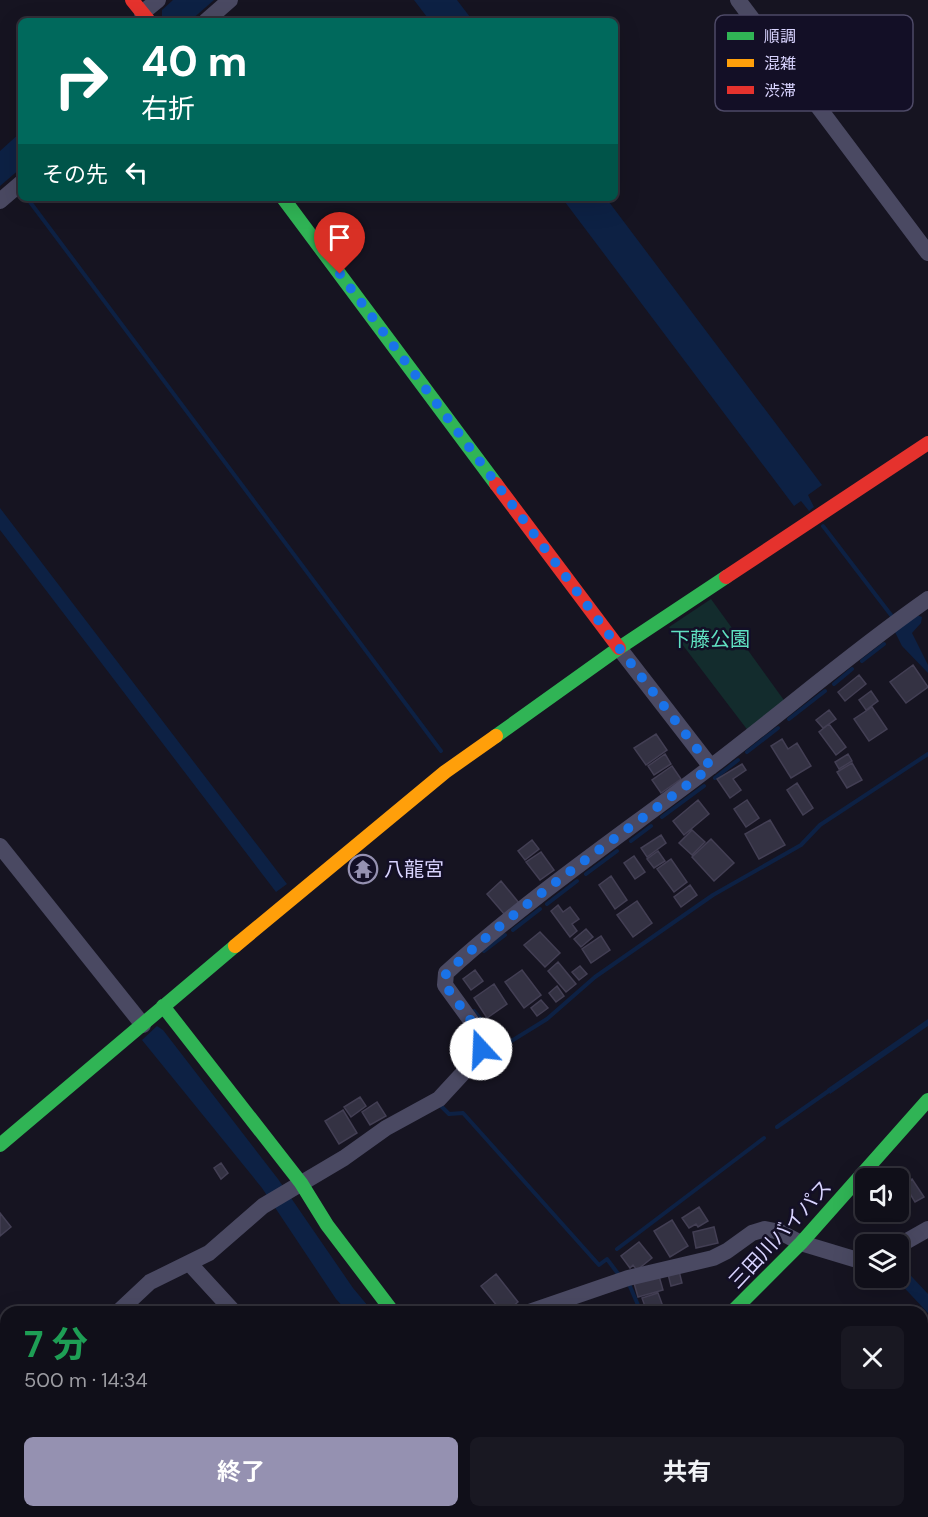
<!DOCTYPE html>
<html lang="ja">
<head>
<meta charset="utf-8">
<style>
  :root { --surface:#100f19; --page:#191822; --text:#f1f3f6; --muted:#9c9ca2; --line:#302f38; --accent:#9591b1 }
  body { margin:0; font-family:"DM Sans","Noto Sans JP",sans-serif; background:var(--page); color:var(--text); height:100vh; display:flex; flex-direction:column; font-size:22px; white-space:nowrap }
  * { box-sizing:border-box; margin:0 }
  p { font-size:20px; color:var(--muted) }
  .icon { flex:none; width:33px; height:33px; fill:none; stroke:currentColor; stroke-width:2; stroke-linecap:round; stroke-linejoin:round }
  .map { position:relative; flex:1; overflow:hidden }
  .sheet { position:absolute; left:0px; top:1306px; width:928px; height:212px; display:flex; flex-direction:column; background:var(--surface); border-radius:18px 18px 0 0; box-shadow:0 6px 24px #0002,0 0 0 2px var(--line) }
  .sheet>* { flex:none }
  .guide { position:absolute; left:18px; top:18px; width:600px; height:183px; border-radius:9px; box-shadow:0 6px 24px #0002,0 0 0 2px var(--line); background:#00695c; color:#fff; overflow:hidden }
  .buttons { position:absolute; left:855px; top:1168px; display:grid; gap:12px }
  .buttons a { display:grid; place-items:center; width:54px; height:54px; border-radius:9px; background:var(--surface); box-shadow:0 6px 24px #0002,0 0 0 2px var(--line); font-size:30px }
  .pin { position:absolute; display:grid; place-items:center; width:51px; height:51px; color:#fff; margin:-62px -26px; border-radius:50% 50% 50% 0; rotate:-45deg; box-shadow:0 0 6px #0007 }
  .pin .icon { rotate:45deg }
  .me { position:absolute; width:66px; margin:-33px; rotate:340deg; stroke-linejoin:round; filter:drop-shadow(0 0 4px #0008) }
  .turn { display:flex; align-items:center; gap:21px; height:126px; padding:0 24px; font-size:27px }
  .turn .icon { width:78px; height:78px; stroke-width:2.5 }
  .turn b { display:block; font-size:42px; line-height:51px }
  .then { display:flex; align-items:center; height:57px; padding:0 24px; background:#0003; gap:12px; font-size:22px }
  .round { display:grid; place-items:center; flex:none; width:63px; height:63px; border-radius:9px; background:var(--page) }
  .overview { display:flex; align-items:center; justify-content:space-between; height:102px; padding:0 24px }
  h1 { font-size:36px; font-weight:700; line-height:45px; color:#1e9e55 }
  .button { display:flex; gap:12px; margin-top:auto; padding:12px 24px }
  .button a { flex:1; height:69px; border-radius:9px; background:var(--accent); color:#fff; font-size:24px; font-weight:700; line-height:69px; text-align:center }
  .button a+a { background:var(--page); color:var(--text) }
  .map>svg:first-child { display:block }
  .green { fill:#132c2d }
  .water { fill:#0d2144 }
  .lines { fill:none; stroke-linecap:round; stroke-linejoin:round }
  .stream { stroke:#0d2144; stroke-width:4 }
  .building { fill:#343243; stroke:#433f54; stroke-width:1.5 }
  .street { stroke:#4a4962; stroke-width:16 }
  .fast { stroke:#30b455; stroke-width:14 }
  .slow { stroke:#ff9f0a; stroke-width:14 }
  .jam { stroke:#e5322d; stroke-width:14 }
  .route { stroke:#1a73e8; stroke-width:10; stroke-dasharray:0 18 }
  .labels { text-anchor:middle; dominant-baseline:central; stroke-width:5; stroke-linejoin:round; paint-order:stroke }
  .park-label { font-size:20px; fill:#5fe0c0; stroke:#130f26 }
  .poi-label { font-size:20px; fill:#d9d4ff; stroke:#130f26; text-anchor:start }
  .street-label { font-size:20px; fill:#d9d4ff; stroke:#130f26 }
  .key { fill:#130f26; stroke:#4e4a67; stroke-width:1.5 }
  .key-label { font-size:16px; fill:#d9d4ff }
</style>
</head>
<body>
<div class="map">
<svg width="928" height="1517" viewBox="0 0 928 1517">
  <rect width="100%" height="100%" fill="#161421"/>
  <path class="green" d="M 711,599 L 786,703 L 749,732 L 669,627 Z"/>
  <path class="water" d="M 173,0 L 214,0 L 190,21 L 162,21 L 162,10 Z
    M 414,0 L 457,0 L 473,21 L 430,21 Z
    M 21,132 L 21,168 L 0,186 L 0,151 Z
    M 562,198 L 606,198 L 822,485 L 808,495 L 814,507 L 809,511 L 801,501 L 794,506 Z
    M 0,508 L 287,884 L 276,892 L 0,530 Z
    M 917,615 L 922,617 L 921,623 L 912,633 L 928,665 L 928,673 L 902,646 L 895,632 Z
    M 928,1019 L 928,1026 L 830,1094 L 827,1089 Z
    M 157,1026 L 163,1030 L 278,1179 L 353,1288 L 373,1312 L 348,1312 L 336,1299 L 262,1188 L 142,1040 Z
    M 899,1263 L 928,1294 L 928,1313 L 895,1278 L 898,1278 Z
    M 567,1512 L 626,1512 L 621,1517 L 571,1517 Z
    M 804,1512 L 857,1512 L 862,1517 L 809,1517 Z"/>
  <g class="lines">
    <path class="stream" d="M 27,198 L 441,751
      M 823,526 L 891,615
      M 862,661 L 884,644
      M 834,684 L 852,669
      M 789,719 L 825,691
      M 747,752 L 778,728
      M 715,778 L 738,760
      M 662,817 L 704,786
      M 631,841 L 651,826
      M 586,874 L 617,851
      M 547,904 L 577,881
      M 513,930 L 540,909
      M 484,951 L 505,935
      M 474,1011 L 483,1022
      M 484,1058 L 547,1019 L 595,977 L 713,895 L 801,845 L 820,825 L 928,754
      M 441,1106 L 449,1114 L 463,1113 L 599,1265 L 607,1259 L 619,1275
      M 777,1127 L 830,1090
      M 617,1249 L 764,1138
      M 629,1284 L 641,1312
      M 0,1349 L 6,1358
      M 0,1441 L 6,1435
      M 159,1512 L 162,1517"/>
  </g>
  <path class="building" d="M 913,665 L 928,687 L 906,703 L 890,682 Z
    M 859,675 L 866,684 L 845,701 L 838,692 Z
    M 871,691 L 878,701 L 866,710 L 859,700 Z
    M 872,707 L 887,729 L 869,741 L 854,719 Z
    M 829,710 L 836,719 L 823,728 L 816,720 Z
    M 829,724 L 846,747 L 836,755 L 819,732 Z
    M 656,734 L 667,750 L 646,765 L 634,748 Z
    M 782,739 L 788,749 L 797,743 L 811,766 L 791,778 L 771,746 Z
    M 665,754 L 671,764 L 654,775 L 648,766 Z
    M 848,754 L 852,761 L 839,769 L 835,762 Z
    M 852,763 L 862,780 L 847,788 L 837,772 Z
    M 742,764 L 746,770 L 733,779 L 741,790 L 730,798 L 717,779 Z
    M 672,766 L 681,779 L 661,793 L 652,780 Z
    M 797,783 L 813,808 L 803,815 L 787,790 Z
    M 698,800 L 709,814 L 684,835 L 673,821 Z
    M 747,800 L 759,818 L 746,827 L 734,809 Z
    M 770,820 L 785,845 L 759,859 L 745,834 Z
    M 692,830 L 705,842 L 692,855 L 679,843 Z
    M 661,835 L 666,843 L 647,857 L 641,848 Z
    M 711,839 L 734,863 L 714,881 L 692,857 Z
    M 532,840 L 539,849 L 525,860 L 518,851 Z
    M 658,851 L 665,861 L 654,868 L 647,859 Z
    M 541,852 L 554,870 L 540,880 L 526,862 Z
    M 634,856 L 645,872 L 635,879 L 624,863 Z
    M 671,859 L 687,882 L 674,892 L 657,869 Z
    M 611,876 L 627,900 L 615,909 L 599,885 Z
    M 501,881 L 519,903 L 505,915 L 487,894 Z
    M 690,885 L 697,895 L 681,907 L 674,897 Z
    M 637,901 L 652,923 L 633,937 L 617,915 Z
    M 558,905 L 563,912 L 570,907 L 579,919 L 572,924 L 577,931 L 570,937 L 551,911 Z
    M 586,929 L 593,937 L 581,947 L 574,939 Z
    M 540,932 L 560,953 L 545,967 L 524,945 Z
    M 601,936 L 610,950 L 591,963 L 582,949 Z
    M 558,962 L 576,984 L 566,992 L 548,971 Z
    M 580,966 L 587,974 L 579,980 L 572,972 Z
    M 475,970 L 483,981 L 471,990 L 463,979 Z
    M 522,970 L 541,995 L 524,1008 L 505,982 Z
    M 494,984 L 507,1004 L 487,1018 L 474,998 Z
    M 557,986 L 564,996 L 556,1002 L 549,993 Z
    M 541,1000 L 548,1008 L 537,1016 L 531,1008 Z
    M 360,1097 L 366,1106 L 351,1117 L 344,1107 Z
    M 377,1102 L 386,1116 L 370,1125 L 362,1112 Z
    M 343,1110 L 357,1133 L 339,1144 L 325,1121 Z
    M 221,1163 L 228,1173 L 221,1179 L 214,1168 Z
    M 912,1179 L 924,1197 L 915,1202 L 904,1184 Z
    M 699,1207 L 708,1221 L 698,1227 L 696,1224 L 689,1228 L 682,1218 Z
    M 0,1213 L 11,1227 L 0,1236 Z
    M 672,1220 L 688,1246 L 670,1257 L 654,1231 Z
    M 714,1227 L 718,1243 L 696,1248 L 693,1232 Z
    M 639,1242 L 652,1258 L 637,1270 L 633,1265 L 630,1268 L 621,1256 Z
    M 679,1271 L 682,1283 L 671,1286 L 668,1274 Z
    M 496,1274 L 518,1302 L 506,1312 L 502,1312 L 481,1286 Z
    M 659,1276 L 663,1290 L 638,1297 L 634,1283 Z
    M 658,1293 L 665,1312 L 647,1312 L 642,1298 Z
    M 6,1446 L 6,1481 L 4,1482 L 0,1476 L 0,1450 Z
    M 181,1512 L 202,1512 L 195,1517 L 181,1517 L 179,1514 Z
    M 207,1512 L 216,1512 L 220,1517 L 200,1517 Z
    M 240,1512 L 253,1512 L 256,1517 L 236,1517 L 235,1515 Z"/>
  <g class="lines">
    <path class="street" d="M 738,0 L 928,253
      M 142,13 L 158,0
      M 206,21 L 230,0
      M 0,201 L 21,183
      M 619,648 L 711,767
      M 0,846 L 143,1025
      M 898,1246 L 928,1229
      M 190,1264 L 234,1312
      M 118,1312 L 150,1282 L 209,1253 L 263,1206 L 344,1158 L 386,1128 L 439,1099 L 475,1060 L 481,1049 L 482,1036 L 445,985 L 446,973 C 527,899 620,836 708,769 C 782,713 852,652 928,599
      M 529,1312 L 628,1278 L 713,1258 L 727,1251 L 752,1233 L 765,1229 L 780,1232 L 801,1243 L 854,1259 L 866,1258
      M 0,1368 L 6,1378
      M 0,1429 L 6,1423
      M 171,1512 L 174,1517
      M 869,1512 L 873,1517"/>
    <path class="fast" d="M 283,198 L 496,484
      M 496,736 L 619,648 L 726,577
      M 163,1006 L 301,1183 L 327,1225 L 393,1312
      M 0,1145 L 235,946
      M 732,1312 L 801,1243 L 928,1100
      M 519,1517 L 524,1512"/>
    <path class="slow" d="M 235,946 L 445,772 L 496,736"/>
    <path class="jam" d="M 132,0 L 149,21
      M 496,484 L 619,648
      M 726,577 L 928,443"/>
  </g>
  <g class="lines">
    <path class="route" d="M 340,274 L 619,648 L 711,767 C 623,834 527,898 446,973 L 445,985 L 482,1036 L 481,1049"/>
  </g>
  <defs>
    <g id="temple-ring" transform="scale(1.5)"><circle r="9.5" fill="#130f26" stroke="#9591b1" stroke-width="1.5"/><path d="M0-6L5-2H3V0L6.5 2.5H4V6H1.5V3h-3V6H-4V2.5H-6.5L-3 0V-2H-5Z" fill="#9591b1"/></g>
  </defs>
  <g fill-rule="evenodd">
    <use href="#temple-ring" x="363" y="869"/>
  </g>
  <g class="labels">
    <g class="park-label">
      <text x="710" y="639">下藤公園</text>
    </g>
    <g class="poi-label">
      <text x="384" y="869">八龍宮</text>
    </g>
    <g class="street-label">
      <text transform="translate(780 1234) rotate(-47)">三田川バイパス</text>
    </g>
  </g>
  <rect x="715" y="15" width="198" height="96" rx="9" class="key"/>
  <rect x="727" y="32" width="27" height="8" fill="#30b455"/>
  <rect x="727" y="59" width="27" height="8" fill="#ff9f0a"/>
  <rect x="727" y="86" width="27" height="8" fill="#e5322d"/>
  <g class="key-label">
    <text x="764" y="42">順調</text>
    <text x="764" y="69">混雑</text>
    <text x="764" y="96">渋滞</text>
  </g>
</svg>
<div class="buttons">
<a><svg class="icon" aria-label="sound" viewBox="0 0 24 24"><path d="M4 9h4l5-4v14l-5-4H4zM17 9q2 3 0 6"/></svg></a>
<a><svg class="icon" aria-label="layers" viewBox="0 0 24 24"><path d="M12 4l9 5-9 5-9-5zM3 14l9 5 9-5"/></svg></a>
</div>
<div class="pin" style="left:340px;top:274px;background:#d93025"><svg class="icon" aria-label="arrive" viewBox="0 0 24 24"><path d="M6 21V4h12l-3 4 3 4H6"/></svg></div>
<svg class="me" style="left:481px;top:1049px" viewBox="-20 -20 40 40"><circle r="19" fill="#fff"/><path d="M0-13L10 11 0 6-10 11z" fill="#1a73e8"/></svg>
<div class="guide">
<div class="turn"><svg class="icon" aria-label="right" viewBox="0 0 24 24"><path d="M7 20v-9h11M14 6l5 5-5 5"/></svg><div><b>40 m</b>右折</div></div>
<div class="then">その先<svg class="icon" aria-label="left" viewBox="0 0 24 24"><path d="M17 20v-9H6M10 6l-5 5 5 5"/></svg></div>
</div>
<section class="sheet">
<div class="overview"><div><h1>7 分</h1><p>500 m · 14:34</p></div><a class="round"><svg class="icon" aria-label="close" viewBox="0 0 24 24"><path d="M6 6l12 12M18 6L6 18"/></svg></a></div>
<div class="button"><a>終了</a><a>共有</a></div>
</section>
</div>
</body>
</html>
